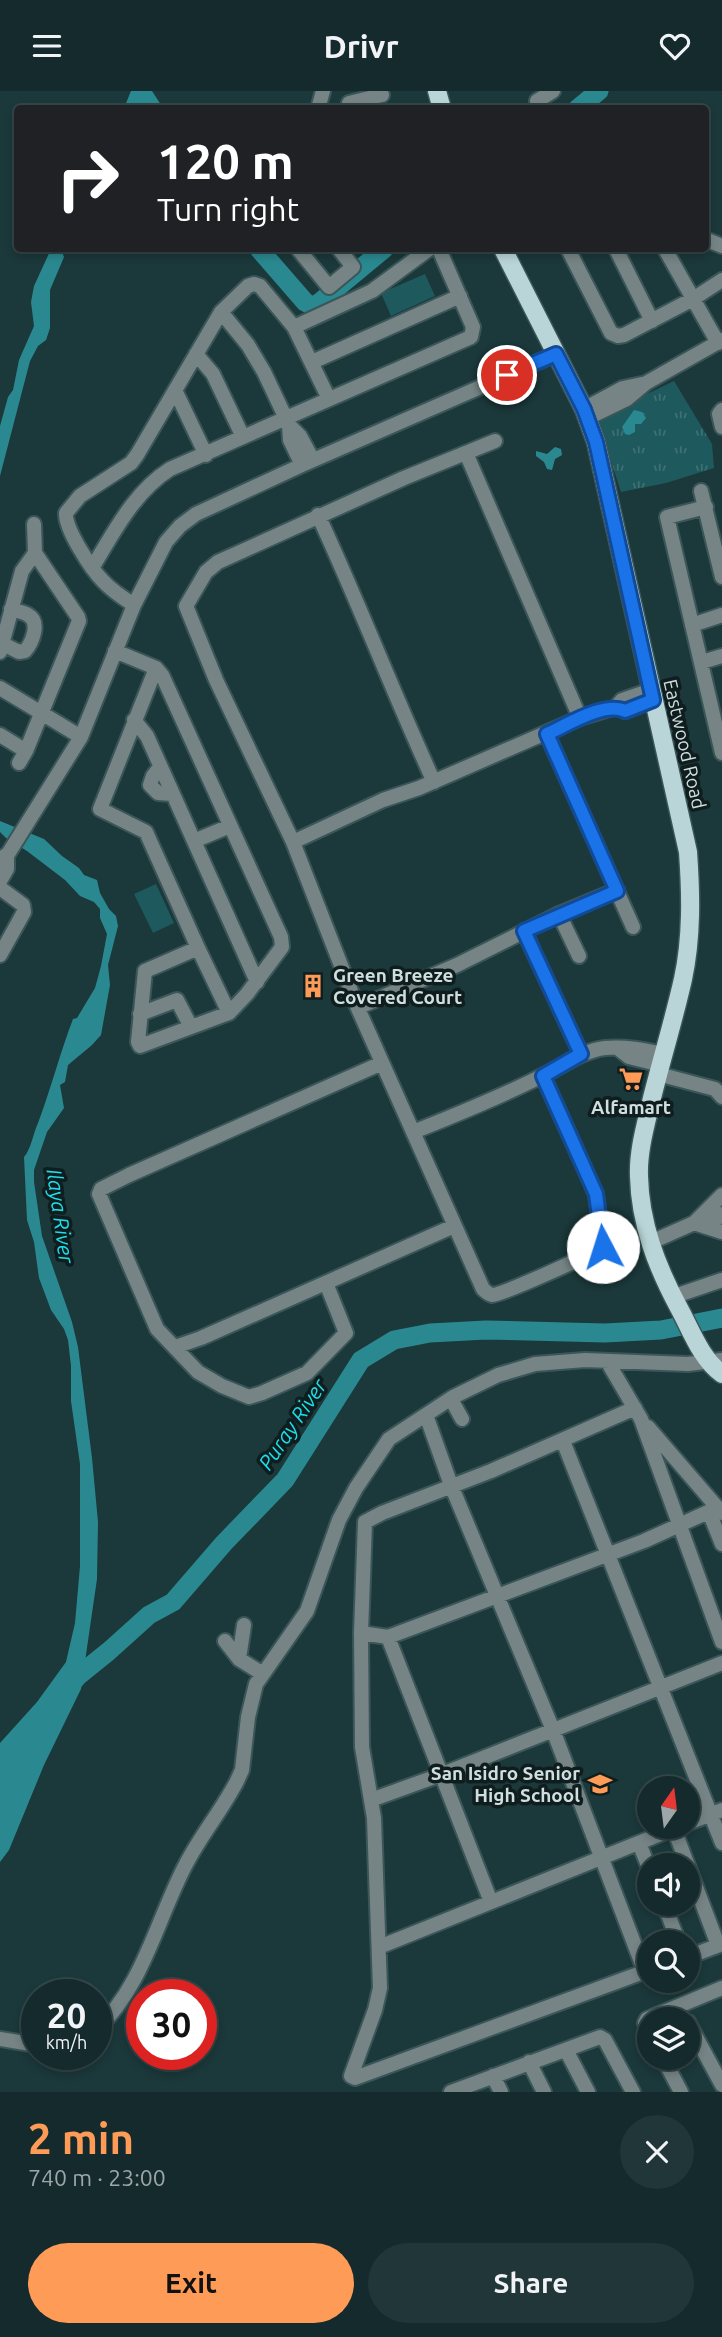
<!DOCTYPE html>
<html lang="en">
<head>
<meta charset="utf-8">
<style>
  :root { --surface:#142a2c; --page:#213638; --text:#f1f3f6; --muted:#9da7a9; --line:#334648; --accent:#fe9c57 }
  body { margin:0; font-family:Ubuntu,sans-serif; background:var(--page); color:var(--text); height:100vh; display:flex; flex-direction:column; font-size:26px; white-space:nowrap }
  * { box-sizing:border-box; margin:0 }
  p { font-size:23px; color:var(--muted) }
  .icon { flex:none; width:38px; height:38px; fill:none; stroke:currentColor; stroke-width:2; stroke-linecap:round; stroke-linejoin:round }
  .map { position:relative; height:2001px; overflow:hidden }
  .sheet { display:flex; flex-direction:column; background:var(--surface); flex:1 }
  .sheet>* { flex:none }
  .guide { position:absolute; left:14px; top:14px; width:695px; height:147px; border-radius:7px; box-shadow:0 4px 10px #0003,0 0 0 2px var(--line); background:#202124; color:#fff; overflow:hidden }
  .needle { width:46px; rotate:14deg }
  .tools { position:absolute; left:637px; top:1685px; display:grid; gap:14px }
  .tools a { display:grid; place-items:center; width:63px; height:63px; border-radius:50%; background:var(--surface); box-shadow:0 4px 10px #0003,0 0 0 2px var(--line); font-size:35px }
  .speed { position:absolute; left:21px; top:1888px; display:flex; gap:14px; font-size:35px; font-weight:700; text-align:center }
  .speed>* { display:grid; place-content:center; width:91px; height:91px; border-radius:50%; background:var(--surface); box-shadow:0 4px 10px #0003,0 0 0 2px var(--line); line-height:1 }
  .speed small { font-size:18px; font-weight:400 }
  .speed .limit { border:10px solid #d22; background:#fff; color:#111 }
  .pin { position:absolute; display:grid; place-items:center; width:60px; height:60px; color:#fff; margin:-30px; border:4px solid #fff; border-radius:50%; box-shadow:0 2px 7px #0007 }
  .me { position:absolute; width:77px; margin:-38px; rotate:355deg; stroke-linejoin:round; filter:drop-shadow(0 0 5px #0008) }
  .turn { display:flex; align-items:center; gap:24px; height:147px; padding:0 28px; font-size:32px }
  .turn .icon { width:91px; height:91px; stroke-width:2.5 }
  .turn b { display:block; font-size:49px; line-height:60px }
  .round { display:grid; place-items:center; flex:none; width:74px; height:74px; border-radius:37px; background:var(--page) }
  .headline { display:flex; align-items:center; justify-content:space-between; height:119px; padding:0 28px }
  h1 { font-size:42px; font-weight:600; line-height:52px; color:var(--accent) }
  .cta { display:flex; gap:14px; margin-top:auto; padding:14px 28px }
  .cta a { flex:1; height:80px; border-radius:42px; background:var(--accent); color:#111; font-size:28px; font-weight:600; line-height:80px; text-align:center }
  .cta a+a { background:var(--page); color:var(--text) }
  header { display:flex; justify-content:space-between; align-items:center; height:91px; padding:0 28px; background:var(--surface); font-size:32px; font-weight:600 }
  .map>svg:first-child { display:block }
  .grass { fill:url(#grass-tufts) }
  .pitch { fill:#1e595d }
  .water { fill:#2a8990 }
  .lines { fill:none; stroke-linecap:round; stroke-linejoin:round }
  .river { stroke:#2a8990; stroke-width:19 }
  .minor-casing { stroke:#3b5658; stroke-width:18 }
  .major-casing { stroke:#3b5658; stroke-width:21 }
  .minor { stroke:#768485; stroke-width:14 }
  .major { stroke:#b9d5d7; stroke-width:18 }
  .route-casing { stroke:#114b97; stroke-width:18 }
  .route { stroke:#1a73e8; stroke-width:12 }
  .labels { text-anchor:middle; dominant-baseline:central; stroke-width:7; stroke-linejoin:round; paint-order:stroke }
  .street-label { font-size:19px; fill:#cfdfe0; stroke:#101d1e }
  .poi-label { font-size:19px; font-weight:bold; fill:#cfdfe0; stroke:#101d1e; text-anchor:start }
  .water-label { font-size:21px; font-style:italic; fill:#1be0ec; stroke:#101d1e }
</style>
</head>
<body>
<header><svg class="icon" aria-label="menu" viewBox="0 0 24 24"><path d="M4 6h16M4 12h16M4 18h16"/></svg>Drivr<svg class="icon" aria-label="heart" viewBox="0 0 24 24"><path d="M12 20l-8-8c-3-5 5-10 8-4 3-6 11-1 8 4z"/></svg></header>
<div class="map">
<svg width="722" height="2001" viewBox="0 0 722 2001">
  <defs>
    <pattern id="grass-tufts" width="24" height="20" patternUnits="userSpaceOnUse" patternTransform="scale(1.75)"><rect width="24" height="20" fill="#1e595d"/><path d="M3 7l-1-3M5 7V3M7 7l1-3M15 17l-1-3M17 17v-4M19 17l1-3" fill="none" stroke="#3e7074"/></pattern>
  </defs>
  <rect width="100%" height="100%" fill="#1b383a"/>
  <path class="grass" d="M 674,290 L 712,353 L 714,377 L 666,392 L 621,401 L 597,327 Z"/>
  <path class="pitch" d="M 425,183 L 435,205 L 391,225 L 381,202 Z
    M 156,793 L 174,832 L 153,842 L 134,803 Z"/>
  <path class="water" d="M 131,0 L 152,0 L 163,17 L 124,17 Z
    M 51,158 L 61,158 L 64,166 L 50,199 L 50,237 L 46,249 L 38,255 L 30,270 L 0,385 L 0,335 L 8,306 L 13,299 L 19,269 L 34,235 L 31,211 L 34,195 Z
    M 634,319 L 642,321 L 646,327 L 641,333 L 635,333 L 635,341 L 629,344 L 625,343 L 622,336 Z
    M 555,356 L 561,358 L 562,364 L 555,368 L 552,379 L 547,378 L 544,371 L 536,365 L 536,360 L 547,363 Z
    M 0,730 L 44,748 L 62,765 L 79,777 L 84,784 L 97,789 L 100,802 L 109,818 L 116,825 L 118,835 L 108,874 L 110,894 L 101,944 L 92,954 L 68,974 L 65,991 L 60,994 L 64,1017 L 47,1041 L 34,1079 L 34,1091 L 42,1145 L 72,1231 L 78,1256 L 92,1367 L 98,1431 L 97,1488 L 81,1598 L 44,1674 L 9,1759 L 0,1771 L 0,1652 L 37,1611 L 66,1571 L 75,1532 L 80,1475 L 80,1373 L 71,1310 L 71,1275 L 68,1249 L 64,1238 L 51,1219 L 39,1187 L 34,1151 L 27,1129 L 24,1066 C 31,1058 33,1043 38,1032 C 51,997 60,962 73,928 L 77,927 L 95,897 L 101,875 L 107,843 L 100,827 L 100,818 L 94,811 L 80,805 L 65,789 L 27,760 L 6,747 L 0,741 Z"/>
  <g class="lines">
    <path class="river" d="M 577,18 L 599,0
      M 259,158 L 305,211 L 314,216 L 384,158
      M 67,1598 L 78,1585 L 109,1560 L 149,1524 L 173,1511 L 224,1452 L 285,1389 L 361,1269 L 394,1249 L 430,1242 L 486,1239 L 605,1242 L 661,1239 L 722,1227"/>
    <g class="minor-casing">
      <path id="minor" d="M 537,10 L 553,0
        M 318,18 L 323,0
        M 353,18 L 349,12 L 382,4
        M 705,148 L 722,155
        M 298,158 L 329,196 L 353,176 L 339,158
        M 568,158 L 611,242 L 618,245 L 624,244 L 693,208 L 722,189
        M 616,158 L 652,230
        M 665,158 L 718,252
        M 221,221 L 248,254 L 264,281 L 289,334 L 300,345 L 313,369
        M 294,236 L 372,200 L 429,158
        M 196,263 L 213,283 L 243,346
        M 312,271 L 460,205
        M 175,299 L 206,364
        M 584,318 L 623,297 L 642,293
        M 722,319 L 719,323 L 722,336
        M 588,327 L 627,308 L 646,292 L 722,249
        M 289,334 L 290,349 L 302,374
        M 495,350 L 404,387 L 218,471 L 206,481 L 186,515 L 216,589 L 293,751 L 356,913 L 483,1198 C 486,1201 488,1203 492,1204 C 502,1204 592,1163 603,1156 L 596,1103 L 543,985
        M 466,362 L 580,627
        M 701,400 L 722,486
        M 706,416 L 667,426 L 722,662
        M 318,424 C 359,512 393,602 434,691
        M 34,433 L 35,462
        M 92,477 C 114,441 134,401 170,378 L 471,246 L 473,236 L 439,158
        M 134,514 C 123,507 112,500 103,490 C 91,478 65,438 66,422 L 80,405 L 131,372 L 137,364 L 221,221 L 248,195 L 254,193 L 260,195 L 294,236 L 329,308
        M 692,534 L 722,524
        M 3,553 L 19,561 L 25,560 C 32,552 41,531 28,524 C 24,521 16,520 11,518
        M 115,560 L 156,577 L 162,584 L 281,846 L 282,856 L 247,903 L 229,922 L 140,955 L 138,951 L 145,880 L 198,857 L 146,741 L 100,718 L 156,577
        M 0,561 L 22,480 L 35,462 L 78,526 L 79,530 L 26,660 L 0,644
        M 702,571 L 722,565
        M 0,597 L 81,646
        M 616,616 L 625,620 L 653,609
        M 134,629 L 147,645 L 257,891
        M 547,643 L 633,836
        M 19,672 L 26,660
        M 160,676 L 153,685 L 150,694 L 158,702 L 172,703
        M 194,750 L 230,735
        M 293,751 L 383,709 L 419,697 L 580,627 L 616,616 L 622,609 L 651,599
        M 0,768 L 8,763 L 81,646 L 134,514 L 166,451 L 180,435 L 196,423 L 302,374 L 556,263
        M 0,790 L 7,778 L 7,765
        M 0,797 L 23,814 L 24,821 L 0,864
        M 559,823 L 579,865
        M 524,840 L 581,963
        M 198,857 L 229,922
        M 359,916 L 457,874 L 559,823 L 617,799
        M 140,923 L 177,909 L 191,936
        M 620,959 L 629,966 L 661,974
        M 658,983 L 715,998 L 722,1006
        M 413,1041 C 456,1024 500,1006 542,985 C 563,975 581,960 605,957 C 625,955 644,959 663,963
        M 694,1132 L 722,1104
        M 707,1136 L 722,1123
        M 649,1152 L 694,1132 L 722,1141
        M 326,1192 L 346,1242 L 307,1282 L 262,1302 L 249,1306 L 222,1295 L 198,1281 L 157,1238 L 99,1103 L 101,1098 L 129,1084 L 382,972
        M 672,1206 L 722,1189
        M 175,1256 L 201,1247 L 454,1135
        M 607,1270 L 641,1328 L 722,1551
        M 451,1308 L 462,1328
        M 635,1317 L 491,1380 L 382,1422 L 365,1431 L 361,1542 L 362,1656 L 374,1727 L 380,1897 L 375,1919 L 351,1985 L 355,1987 L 649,1879
        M 426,1324 L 451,1394 L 553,1639 L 645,1881
        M 648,1336 L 722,1422
        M 563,1350 L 722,1752
        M 709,1421 L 722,1453
        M 361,1542 L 388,1546 L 644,1450 L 717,1417
        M 388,1546 L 491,1811
        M 225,1550 L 239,1568 L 263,1583
        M 239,1568 L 244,1534
        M 371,1709 L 440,1684 L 722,1572
        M 688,1732 L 722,1719
        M 674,1738 L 718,1854
        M 639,1752 L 649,1777
        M 664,1813 L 679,1852
        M 379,1856 L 678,1736
        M 688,1866 L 722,1853
        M 688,1931 L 722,1994
        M 96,1939 C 143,1896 157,1828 186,1773 C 201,1744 222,1719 237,1690 L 242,1679 L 248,1626 L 256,1593 L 307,1520 L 339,1429 L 356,1397 L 389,1348 L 453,1306 L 498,1284 L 535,1273 L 585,1269 L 688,1273 L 722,1269
        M 649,1941 L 645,1932 L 647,1928 L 722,1897
        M 0,1948 L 37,1954
        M 566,1959 L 588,2001
        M 663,1967 L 681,2001
        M 529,1971 L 544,2001
        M 493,1985 L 501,2001
        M 451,2001 L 600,1946 L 605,1949 L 633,2001"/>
    </g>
    <g class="major-casing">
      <path id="major" d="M 437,0 L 442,18
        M 503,158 L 584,318 L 596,351 L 688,761 C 691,803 692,846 683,888 C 674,928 662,967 652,1007 C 646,1033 638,1059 639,1085 C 640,1133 657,1176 679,1217 C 691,1239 701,1268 722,1283"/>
    </g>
    <use href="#minor" class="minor"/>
    <use href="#major" class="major"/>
  </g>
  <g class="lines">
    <g class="route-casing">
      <path id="route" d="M 507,284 L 556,263 L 584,318 L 596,351 L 653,609 L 625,620 C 605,610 567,634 547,643 L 617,800 L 524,840 L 581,963 L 543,985 L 596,1103 L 603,1156"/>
    </g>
    <use href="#route" class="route"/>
  </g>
  <defs>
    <g id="building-bare" transform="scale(1.89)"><path d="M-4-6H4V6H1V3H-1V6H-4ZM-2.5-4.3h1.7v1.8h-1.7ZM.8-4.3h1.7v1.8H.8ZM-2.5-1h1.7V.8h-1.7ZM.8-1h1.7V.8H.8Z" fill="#fe9c57" stroke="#101d1e" stroke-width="2.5" paint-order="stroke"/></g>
    <g id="supermarket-bare" transform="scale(1.89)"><path d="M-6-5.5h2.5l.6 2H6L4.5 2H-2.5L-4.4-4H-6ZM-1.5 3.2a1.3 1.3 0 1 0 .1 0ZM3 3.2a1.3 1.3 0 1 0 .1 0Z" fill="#fe9c57" stroke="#101d1e" stroke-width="2.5" paint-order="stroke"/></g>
    <g id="school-bare" transform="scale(1.89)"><path d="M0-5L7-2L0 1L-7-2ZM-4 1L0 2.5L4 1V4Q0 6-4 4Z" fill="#fe9c57" stroke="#101d1e" stroke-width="2.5" paint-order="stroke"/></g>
  </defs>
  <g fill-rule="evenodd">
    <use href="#building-bare" x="313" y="895"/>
    <use href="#supermarket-bare" x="631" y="988"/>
    <use href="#school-bare" x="600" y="1693"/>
  </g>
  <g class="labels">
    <g class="street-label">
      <text transform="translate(685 653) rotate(77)">Eastwood Road</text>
    </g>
    <g class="poi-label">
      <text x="333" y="884">Green Breeze<tspan x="333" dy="22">Covered Court</tspan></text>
      <text x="631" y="1016" text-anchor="middle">Alfamart</text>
      <text x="580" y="1682" text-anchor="end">San Isidro Senior<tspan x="580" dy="22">High School</tspan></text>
    </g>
    <g class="water-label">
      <text transform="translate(61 1125) rotate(82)">Ilaya River</text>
      <text transform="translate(292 1333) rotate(-56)">Puray River</text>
    </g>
  </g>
</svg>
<div class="tools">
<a><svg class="needle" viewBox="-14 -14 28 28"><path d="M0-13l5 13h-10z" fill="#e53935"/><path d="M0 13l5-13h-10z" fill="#9da7a9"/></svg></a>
<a><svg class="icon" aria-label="sound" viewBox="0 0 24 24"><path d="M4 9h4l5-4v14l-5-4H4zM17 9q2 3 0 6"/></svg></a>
<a><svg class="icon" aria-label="search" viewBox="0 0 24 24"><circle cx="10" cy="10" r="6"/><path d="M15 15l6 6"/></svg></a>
<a><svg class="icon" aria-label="layers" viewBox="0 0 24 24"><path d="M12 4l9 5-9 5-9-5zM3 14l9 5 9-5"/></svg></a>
</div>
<div class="speed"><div>20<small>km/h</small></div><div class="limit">30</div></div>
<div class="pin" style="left:507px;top:284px;background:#d93025"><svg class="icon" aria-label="arrive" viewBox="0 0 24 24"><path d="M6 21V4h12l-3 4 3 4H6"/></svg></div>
<svg class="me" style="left:603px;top:1156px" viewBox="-20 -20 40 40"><circle r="19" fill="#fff"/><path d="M0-13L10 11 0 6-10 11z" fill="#1a73e8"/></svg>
<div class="guide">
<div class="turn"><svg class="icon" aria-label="right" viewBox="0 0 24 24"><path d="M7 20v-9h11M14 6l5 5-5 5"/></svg><div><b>120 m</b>Turn right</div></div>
</div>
</div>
<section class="sheet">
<div class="headline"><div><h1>2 min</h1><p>740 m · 23:00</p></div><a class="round"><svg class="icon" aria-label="close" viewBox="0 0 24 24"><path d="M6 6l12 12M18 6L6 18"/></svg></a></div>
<div class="cta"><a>Exit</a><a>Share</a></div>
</section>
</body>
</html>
